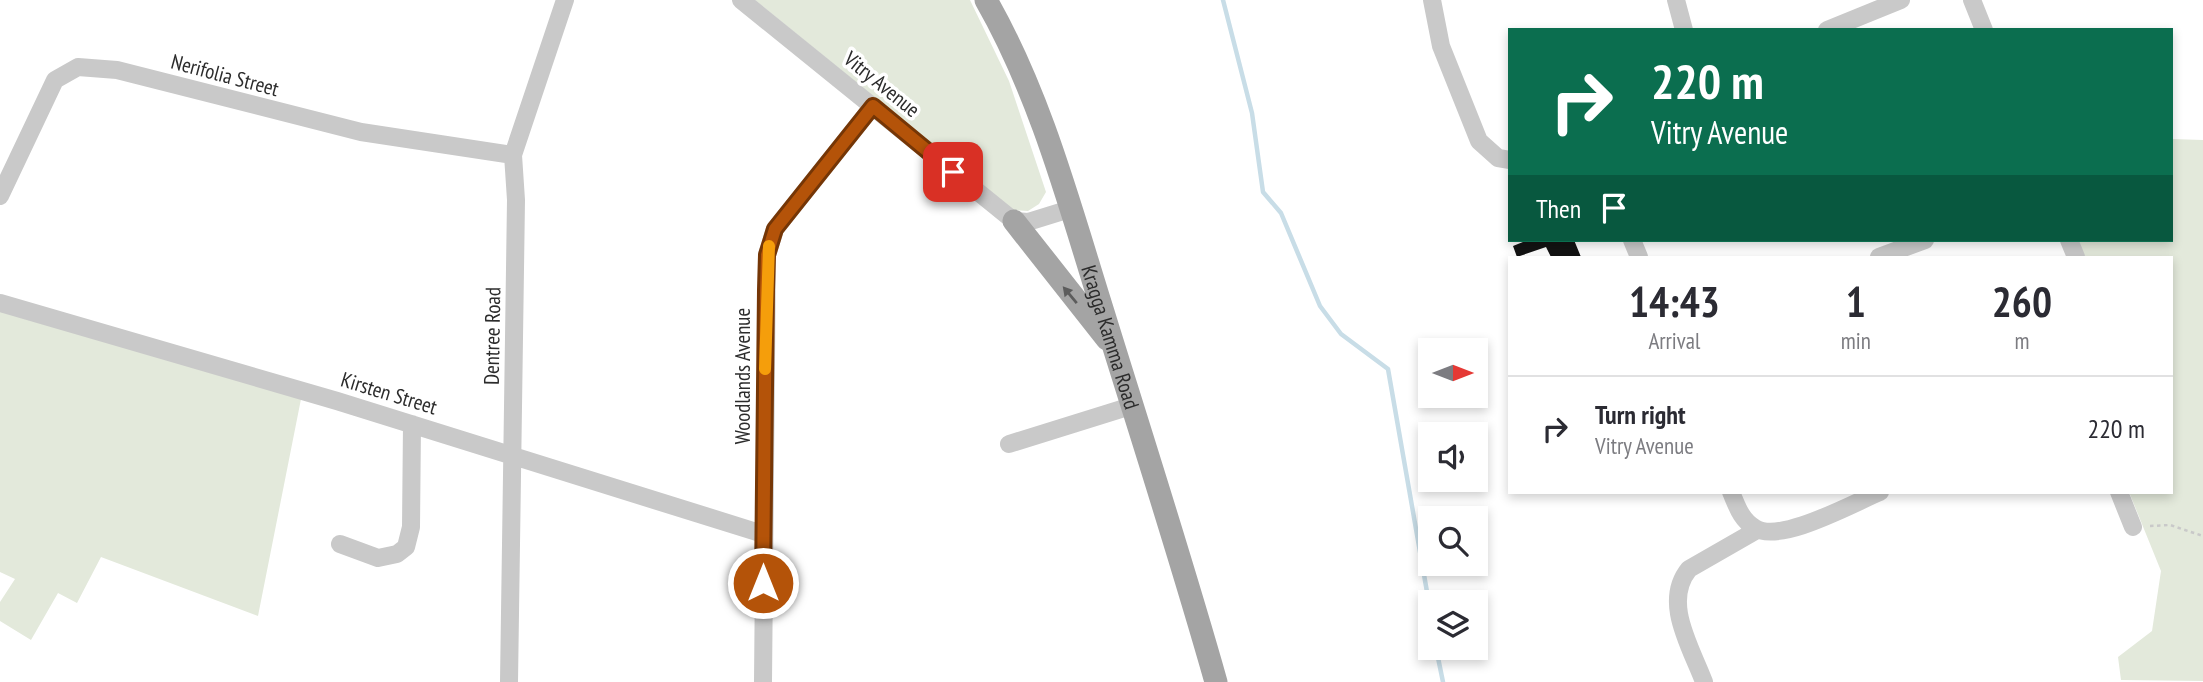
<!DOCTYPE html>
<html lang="en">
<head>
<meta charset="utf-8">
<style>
  :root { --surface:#fff; --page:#f2f2f3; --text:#2b2b33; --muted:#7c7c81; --line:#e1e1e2 }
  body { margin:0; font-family:"PT Sans Narrow",sans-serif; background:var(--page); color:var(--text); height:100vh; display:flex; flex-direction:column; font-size:26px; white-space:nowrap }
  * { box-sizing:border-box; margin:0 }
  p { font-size:23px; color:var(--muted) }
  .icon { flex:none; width:38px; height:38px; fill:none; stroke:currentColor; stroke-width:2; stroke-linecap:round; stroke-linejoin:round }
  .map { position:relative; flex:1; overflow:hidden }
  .side { position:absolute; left:1508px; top:256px; width:665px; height:238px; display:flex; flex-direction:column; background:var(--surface); border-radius:0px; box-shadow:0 4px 10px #0003 }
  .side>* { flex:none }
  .hud { position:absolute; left:1508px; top:28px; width:665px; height:214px; border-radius:0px; box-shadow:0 4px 10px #0003; background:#0b6e4f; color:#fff; overflow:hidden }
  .needle { width:46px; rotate:90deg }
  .buttons { position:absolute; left:1418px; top:338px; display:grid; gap:14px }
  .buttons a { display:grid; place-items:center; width:70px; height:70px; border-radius:0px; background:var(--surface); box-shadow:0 4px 10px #0003; font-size:35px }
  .pin { position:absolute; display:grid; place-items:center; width:60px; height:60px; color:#fff; margin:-30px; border-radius:14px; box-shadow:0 4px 10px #0006 }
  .me { position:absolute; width:77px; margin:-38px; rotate:0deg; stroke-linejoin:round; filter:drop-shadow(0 0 5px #0008) }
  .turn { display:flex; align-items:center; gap:24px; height:147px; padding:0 28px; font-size:32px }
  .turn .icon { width:91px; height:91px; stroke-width:2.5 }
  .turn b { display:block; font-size:49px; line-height:60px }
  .then { display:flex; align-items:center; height:66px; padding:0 28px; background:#0003; gap:14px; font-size:26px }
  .eta { display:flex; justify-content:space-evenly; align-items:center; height:119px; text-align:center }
  .eta b { font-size:42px; font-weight:800; line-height:49px }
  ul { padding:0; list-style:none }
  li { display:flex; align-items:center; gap:21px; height:105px; padding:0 28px; border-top:2px solid var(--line) }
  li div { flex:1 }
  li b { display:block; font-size:26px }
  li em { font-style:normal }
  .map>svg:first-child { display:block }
  .green { fill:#e3e9db }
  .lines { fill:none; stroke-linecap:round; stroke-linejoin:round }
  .stream { stroke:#c8dde7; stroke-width:4.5 }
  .building { fill:#131313 }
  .path { stroke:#c9c9c9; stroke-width:2.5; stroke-dasharray:3.5 3.5; stroke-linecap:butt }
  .minor { stroke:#c9c9c9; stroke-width:18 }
  .major { stroke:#a4a4a4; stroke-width:23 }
  .oneway { fill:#5c5c5c }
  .route-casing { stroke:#753606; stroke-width:18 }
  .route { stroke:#b45309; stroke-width:12 }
  .slow { stroke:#f59e0b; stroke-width:12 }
  .labels { text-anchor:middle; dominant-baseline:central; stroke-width:7; stroke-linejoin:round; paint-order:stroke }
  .street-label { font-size:21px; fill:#2c2c2c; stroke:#fff }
</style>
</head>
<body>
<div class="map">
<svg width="2203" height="682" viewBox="0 0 2203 682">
  <rect width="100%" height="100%" fill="#fff"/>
  <path class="green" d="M 755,0 L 970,0 L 1009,81 L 1046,192 L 1039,204 L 1028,211 L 1013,210 Z
    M 2172,139 L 2203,140 L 2203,681 L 2121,680 L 2118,657 L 2152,631 L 2161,571 L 2129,492 L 2172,492 L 2172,257 L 2085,257 L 2078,240 L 2172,240 Z
    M 0,309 L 301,399 L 258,616 L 101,557 L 77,603 L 58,593 L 31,640 L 0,621 L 0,602 L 15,579 L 0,572 Z"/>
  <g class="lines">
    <path class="stream" d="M 1223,0 L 1252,113 L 1263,192 L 1281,213 L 1320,306 L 1341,334 L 1388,369 L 1430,609
      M 1436,648 L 1443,682"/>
  </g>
  <path class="building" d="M 1528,240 L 1574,240 L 1581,257 L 1551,257 L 1546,247 L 1517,257 L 1513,246 Z"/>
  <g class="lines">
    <path class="path" d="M 2150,526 L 2170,525 L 2203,536"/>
    <path class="minor" d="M 741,0 L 1014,221 L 1028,222 L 1070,209
      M 1432,0 L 1441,46 L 1479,141 L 1498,158 L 1510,160
      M 1676,0 L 1684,30
      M 1972,0 L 1984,30
      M 1827,30 L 1901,0
      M 0,196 L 55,80 L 78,67 L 117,70 L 361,132 L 513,155
      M 1632,240 L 1639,257
      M 2069,240 L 2076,257
      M 1879,257 L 1925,240
      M 0,303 L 337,401 L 763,534
      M 1009,444 L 1131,406
      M 1731,492 C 1737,506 1741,520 1755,528 C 1780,544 1853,503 1880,492
      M 2119,492 L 2133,527
      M 340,544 L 378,558 L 397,554 L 406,547 L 411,527 L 412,424
      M 509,682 L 516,200 L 513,155 L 565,0
      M 763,682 L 767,255 L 775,229 L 873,106
      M 1704,682 C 1691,647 1662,602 1689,569 L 1757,530"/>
    <g class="major">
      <path id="s1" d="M 986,0 C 1041,96 1070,207 1103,312 C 1141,435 1181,558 1216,682"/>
      <path d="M 1014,221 L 1107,339"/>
    </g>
  </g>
  <defs><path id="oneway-solid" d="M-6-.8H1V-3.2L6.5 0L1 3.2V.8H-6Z" transform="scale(1.75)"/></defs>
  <use class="oneway" href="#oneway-solid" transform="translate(1070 295) rotate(-130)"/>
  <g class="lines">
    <g class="route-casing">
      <path id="route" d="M 763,583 L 766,290 L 767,255 L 775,229 L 873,106 L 953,172"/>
    </g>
    <use href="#route" class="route"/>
    <path class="slow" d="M 765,369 L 769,246"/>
  </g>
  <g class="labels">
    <g class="street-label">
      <text transform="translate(225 75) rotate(15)">Nerifolia Street</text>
      <text transform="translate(882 84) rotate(39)">Vitry Avenue</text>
      <text transform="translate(492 336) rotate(-89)">Dentree Road</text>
      <text stroke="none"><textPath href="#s1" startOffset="360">Kragga Kamma Road</textPath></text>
      <text transform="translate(742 376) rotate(-90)">Woodlands Avenue</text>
      <text transform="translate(389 393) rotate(17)">Kirsten Street</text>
    </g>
  </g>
</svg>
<div class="buttons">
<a><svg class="needle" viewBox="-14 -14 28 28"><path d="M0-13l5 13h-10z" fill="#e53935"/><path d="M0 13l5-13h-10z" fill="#7c7c81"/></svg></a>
<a><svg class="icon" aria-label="sound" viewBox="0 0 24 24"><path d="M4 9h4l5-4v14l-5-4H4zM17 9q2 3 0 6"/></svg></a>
<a><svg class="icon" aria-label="search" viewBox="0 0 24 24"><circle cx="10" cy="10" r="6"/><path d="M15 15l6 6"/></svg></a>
<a><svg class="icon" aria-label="layers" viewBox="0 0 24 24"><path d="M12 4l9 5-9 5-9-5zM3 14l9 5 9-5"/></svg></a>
</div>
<div class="pin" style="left:953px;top:172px;background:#d93025"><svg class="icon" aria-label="arrive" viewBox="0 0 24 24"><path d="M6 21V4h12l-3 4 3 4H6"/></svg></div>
<svg class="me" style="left:763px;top:583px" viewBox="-20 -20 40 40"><circle r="17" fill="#b45309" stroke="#fff" stroke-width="3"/><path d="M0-11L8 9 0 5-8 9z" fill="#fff"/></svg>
<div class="hud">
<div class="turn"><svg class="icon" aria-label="right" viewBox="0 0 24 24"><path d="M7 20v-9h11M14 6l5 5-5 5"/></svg><div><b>220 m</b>Vitry Avenue</div></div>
<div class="then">Then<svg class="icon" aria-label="arrive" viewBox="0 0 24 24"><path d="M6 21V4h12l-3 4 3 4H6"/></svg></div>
</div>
<section class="side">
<div class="eta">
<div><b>14:43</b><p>Arrival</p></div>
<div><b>1</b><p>min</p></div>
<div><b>260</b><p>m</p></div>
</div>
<ul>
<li><svg class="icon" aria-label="right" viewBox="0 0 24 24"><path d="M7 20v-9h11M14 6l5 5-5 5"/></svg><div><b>Turn right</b><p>Vitry Avenue</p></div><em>220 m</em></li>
</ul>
</section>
</div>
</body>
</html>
